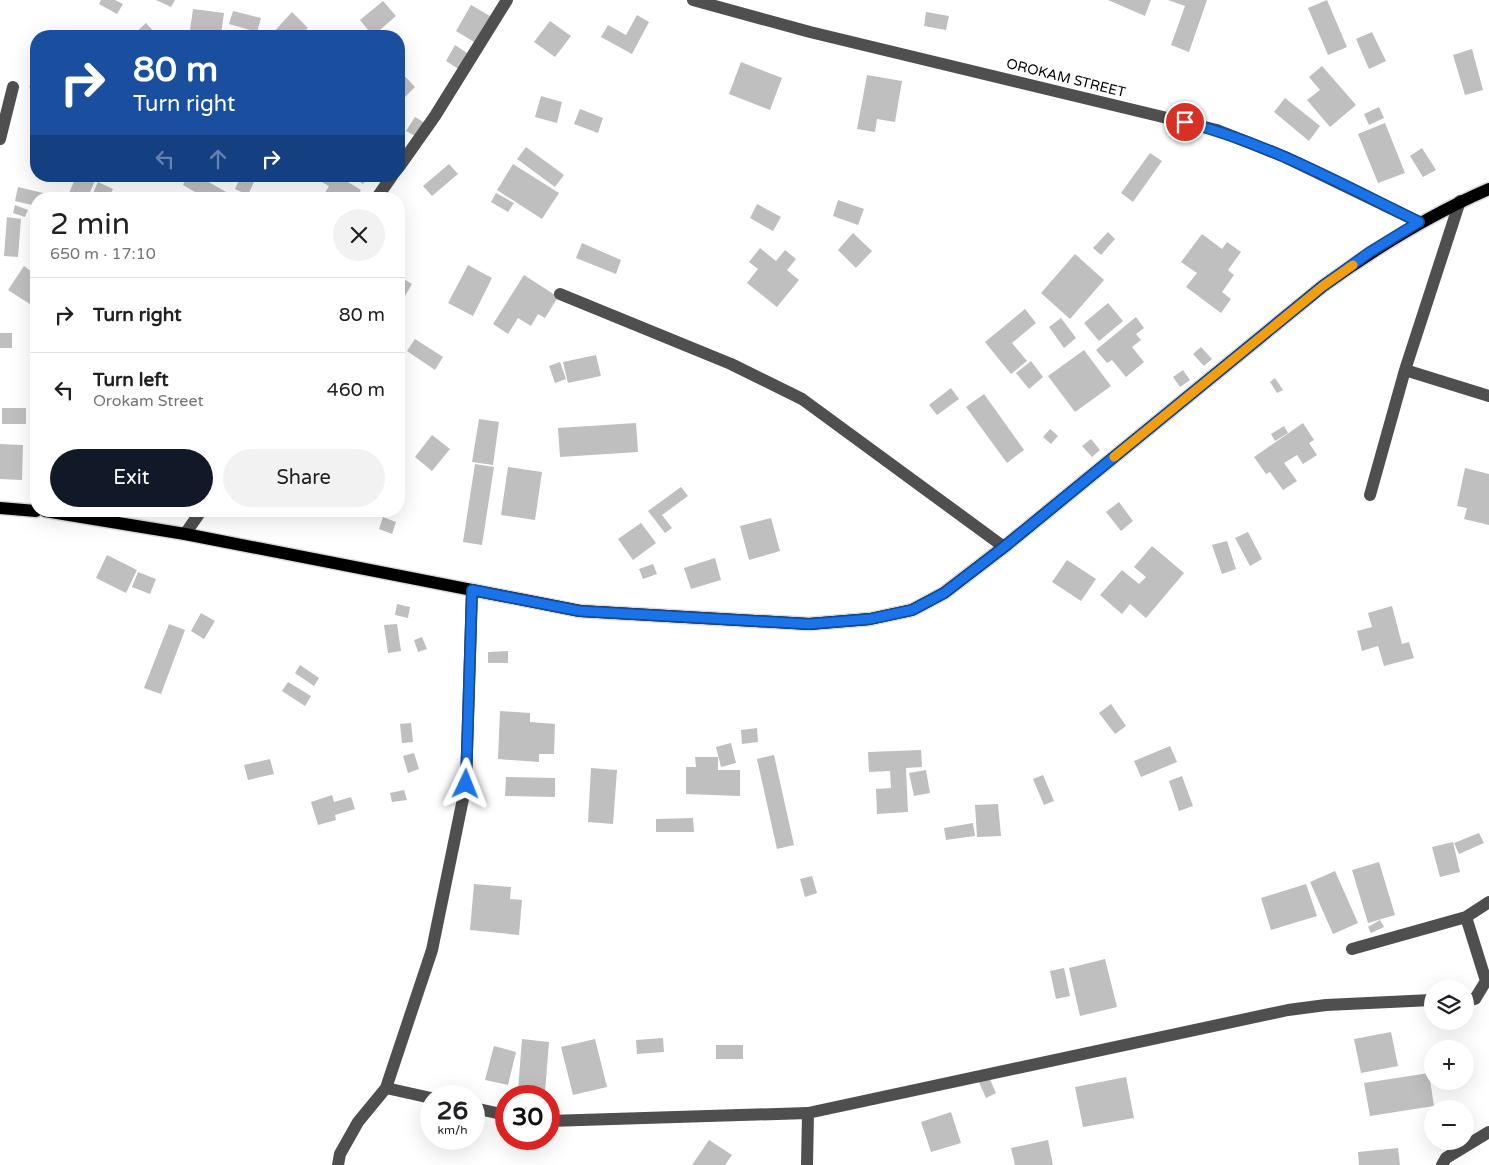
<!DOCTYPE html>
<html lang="en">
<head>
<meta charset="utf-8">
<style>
  :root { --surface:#fff; --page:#f2f2f2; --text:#202124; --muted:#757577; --line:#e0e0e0; --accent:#111827 }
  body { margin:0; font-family:"Varela Round",sans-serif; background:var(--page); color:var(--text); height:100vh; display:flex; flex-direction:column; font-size:19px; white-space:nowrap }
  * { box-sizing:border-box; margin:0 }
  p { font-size:16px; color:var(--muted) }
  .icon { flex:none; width:28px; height:28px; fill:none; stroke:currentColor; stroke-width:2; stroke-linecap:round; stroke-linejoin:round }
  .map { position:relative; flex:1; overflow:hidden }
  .side { position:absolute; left:30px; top:192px; width:375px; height:325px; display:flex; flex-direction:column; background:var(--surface); border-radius:20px; box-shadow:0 5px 20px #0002 }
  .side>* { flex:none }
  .top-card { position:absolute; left:30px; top:30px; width:375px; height:152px; border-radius:20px; box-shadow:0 5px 20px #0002; background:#1a4fa0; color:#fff; overflow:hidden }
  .tools { position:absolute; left:1424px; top:980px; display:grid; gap:10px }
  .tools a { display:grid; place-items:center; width:50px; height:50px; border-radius:50%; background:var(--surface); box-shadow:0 5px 20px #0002; font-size:25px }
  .speed { position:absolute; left:420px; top:1085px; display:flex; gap:10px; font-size:25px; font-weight:700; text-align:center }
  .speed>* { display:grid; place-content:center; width:65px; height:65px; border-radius:50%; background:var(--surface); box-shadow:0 5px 20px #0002; line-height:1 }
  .speed small { font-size:12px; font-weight:400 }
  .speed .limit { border:8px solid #d22; background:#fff; color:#111 }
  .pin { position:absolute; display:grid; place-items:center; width:42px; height:42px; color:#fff; margin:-21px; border:2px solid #fff; border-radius:50%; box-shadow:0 1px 5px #0007 }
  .me { position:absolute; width:55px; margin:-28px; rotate:2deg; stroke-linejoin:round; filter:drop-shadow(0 0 4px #0008) }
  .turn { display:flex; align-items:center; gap:18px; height:105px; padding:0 20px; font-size:22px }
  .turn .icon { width:65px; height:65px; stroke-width:2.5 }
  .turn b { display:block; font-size:35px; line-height:42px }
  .lanes { display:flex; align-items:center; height:48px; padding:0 20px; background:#0003; justify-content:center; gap:25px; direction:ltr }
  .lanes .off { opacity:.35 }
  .round { display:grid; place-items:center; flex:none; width:52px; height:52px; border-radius:26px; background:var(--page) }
  .overview { display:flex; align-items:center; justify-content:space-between; height:85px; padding:0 20px }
  h1 { font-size:30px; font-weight:600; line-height:38px }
  .action { display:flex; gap:10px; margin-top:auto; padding:10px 20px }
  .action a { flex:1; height:58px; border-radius:30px; background:var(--accent); color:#fff; font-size:20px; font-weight:600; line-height:58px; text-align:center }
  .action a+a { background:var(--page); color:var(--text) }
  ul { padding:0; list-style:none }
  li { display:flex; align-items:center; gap:15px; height:75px; padding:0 20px; border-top:1px solid var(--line) }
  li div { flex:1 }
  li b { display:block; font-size:19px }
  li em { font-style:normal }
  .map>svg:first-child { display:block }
  .building { fill:#bfbfbf }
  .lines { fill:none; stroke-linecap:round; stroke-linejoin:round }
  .major-casing { stroke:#dbdbdb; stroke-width:15 }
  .minor { stroke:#4f4f4f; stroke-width:12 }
  .major { stroke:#000; stroke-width:12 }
  .route-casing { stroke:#114b97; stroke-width:12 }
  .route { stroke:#1a73e8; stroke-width:9 }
  .slow { stroke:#f59e0b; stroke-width:9 }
  .labels { text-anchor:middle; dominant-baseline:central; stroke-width:4; stroke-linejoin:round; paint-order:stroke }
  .street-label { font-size:14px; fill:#000; stroke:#fff }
</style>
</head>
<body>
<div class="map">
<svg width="1489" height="1165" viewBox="0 0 1489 1165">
  <rect width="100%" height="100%" fill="#fff"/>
  <path class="building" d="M 101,0 L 115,0 L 123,4 L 117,14 L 99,4 Z
    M 156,0 L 175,0 L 171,7 Z
    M 1108,0 L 1151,0 L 1145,16 Z
    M 1168,0 L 1207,0 L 1189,52 L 1171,45 L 1185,6 Z
    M 1327,0 L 1347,47 L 1328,55 L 1308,8 Z
    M 383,1 L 396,16 L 373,36 L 360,20 Z
    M 471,5 L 490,16 L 474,42 L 456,31 Z
    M 193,9 L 224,13 L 221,34 L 190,30 Z
    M 233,11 L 261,18 L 257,32 L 229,24 Z
    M 292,12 L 308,28 L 300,36 L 270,36 Z
    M 926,12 L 949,16 L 946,30 L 924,26 Z
    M 637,15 L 649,22 L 632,54 L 601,37 L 608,25 L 626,35 Z
    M 550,21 L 571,36 L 555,57 L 534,42 Z
    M 146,23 L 158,36 L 132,36 Z
    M 232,30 L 253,36 L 231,36 Z
    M 1372,32 L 1386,61 L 1369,69 L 1356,39 Z
    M 455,45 L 470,55 L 460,70 L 446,61 Z
    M 1472,49 L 1483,90 L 1465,95 L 1453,55 Z
    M 741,62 L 782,78 L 770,110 L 729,94 Z
    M 1322,66 L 1356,105 L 1330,127 L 1307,100 L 1320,90 L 1309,77 Z
    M 399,70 L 415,87 L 399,103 Z
    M 36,73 L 36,91 L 29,87 Z
    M 867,75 L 902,81 L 895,122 L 877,119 L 875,132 L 857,129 Z
    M 541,96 L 562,102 L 557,123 L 535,117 Z
    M 1285,98 L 1320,126 L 1309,141 L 1274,112 Z
    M 1379,107 L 1384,118 L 1369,125 L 1364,114 Z
    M 580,109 L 603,118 L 598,133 L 574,124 Z
    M 415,117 L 425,123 L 417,137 L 406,131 Z
    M 1385,123 L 1405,173 L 1378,183 L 1358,134 Z
    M 526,147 L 564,175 L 555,187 L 517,159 Z
    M 1422,148 L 1436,170 L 1423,177 L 1410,156 Z
    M 1150,153 L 1162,161 L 1133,202 L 1121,193 Z
    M 449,164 L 458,174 L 432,196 L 423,186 Z
    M 513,164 L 559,193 L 542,219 L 497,190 Z
    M 76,176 L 97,176 L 87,199 L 75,199 L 68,196 Z
    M 187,176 L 198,176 L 228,193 L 225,199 L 207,199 L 183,185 Z
    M 241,176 L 254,182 L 248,195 L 235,189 Z
    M 323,176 L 338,176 L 361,190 L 356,199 L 324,199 L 322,198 L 329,186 L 320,181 Z
    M 351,176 L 369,176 L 363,184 Z
    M 98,182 L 113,189 L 108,199 L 93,193 Z
    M 18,187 L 64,198 L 64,199 L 36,199 L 36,206 L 15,201 Z
    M 496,193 L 514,203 L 508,212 L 491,202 Z
    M 838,200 L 864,209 L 858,225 L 833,216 Z
    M 757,204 L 781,217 L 773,231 L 750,218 Z
    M 15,205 L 28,210 L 25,217 L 13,213 Z
    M 7,217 L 21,219 L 18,257 L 4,256 Z
    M 1108,232 L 1115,239 L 1101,255 L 1093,248 Z
    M 853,233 L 872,251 L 856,268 L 838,250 Z
    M 1202,234 L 1222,249 L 1227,242 L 1241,252 L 1228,270 L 1234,275 L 1222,292 L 1231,299 L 1221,313 L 1186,287 L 1197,273 L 1181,262 Z
    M 582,243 L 621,260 L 616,274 L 576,258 Z
    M 760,248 L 776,261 L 785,250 L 796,259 L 787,270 L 799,280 L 777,307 L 747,283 L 758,269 L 749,262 Z
    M 1075,254 L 1104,280 L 1070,319 L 1041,293 Z
    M 468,265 L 492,278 L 473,316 L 448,303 Z
    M 24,266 L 36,275 L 36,308 L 8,290 Z
    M 524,275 L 558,297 L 545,318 L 538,314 L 531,326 L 518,318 L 508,334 L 493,324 Z
    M 399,276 L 412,284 L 399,306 Z
    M 1108,303 L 1123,321 L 1099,341 L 1084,323 Z
    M 1025,309 L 1036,323 L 1012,343 L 1027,361 L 1011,374 L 985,342 Z
    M 1136,317 L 1144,328 L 1136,334 L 1141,340 L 1132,347 L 1144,362 L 1126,377 L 1112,360 L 1107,363 L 1096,350 Z
    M 1061,318 L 1076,338 L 1064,348 L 1049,327 Z
    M 0,333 L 12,333 L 12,348 L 0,348 Z
    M 415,339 L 443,357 L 435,370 L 407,351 Z
    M 1201,347 L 1212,359 L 1204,366 L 1193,354 Z
    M 1084,350 L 1111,386 L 1075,412 L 1048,376 Z
    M 596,355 L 601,376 L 568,383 L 563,362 Z
    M 1031,361 L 1043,377 L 1029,389 L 1016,373 Z
    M 560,362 L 566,379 L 555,383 L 549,366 Z
    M 1183,370 L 1190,380 L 1180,387 L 1173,377 Z
    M 1275,378 L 1283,390 L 1277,393 L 1270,382 Z
    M 951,388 L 959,399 L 937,415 L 929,405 Z
    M 984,394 L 1024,450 L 1007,463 L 966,407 Z
    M 2,408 L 26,408 L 26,424 L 2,424 Z
    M 479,419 L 499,422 L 493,465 L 472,462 Z
    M 636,423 L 638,452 L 560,457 L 558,428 Z
    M 1303,423 L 1314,440 L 1309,443 L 1317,455 L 1303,464 L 1297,455 L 1284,463 L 1297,481 L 1283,490 L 1270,472 L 1266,474 L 1254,457 Z
    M 1284,426 L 1288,433 L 1275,441 L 1271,434 Z
    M 1050,429 L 1058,436 L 1051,444 L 1043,437 Z
    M 432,435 L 450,449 L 432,471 L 415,457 Z
    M 1091,439 L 1100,450 L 1092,457 L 1082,446 Z
    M 32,443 L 36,443 L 36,482 L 33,482 Z
    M 0,444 L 23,445 L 22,480 L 0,479 Z
    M 475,464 L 494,467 L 482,545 L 463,542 Z
    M 508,467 L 542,472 L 535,520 L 501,515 Z
    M 1465,468 L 1489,474 L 1489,525 L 1464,519 L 1467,508 L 1457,506 Z
    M 681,487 L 688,496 L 662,515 L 672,528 L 665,533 L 648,511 Z
    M 1119,502 L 1133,521 L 1121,531 L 1106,512 Z
    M 383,517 L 396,522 L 392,534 L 379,529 Z
    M 771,518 L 780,551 L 749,560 L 740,526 Z
    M 641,523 L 656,543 L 633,560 L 618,539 Z
    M 1248,532 L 1262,559 L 1250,566 L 1235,538 Z
    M 1227,541 L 1236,569 L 1222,574 L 1212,545 Z
    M 1152,546 L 1184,573 L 1146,618 L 1130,604 L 1122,614 L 1100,595 L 1122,570 L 1139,584 L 1146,577 L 1134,567 Z
    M 107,555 L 137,570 L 126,593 L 96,578 Z
    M 715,558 L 721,580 L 691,589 L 684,568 Z
    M 1067,560 L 1096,579 L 1081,601 L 1052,582 Z
    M 653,564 L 657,574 L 643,579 L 639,569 Z
    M 138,572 L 156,579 L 150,594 L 132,587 Z
    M 397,604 L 410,607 L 408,618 L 395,615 Z
    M 1392,606 L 1402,644 L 1409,642 L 1414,658 L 1384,666 L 1378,646 L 1362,651 L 1357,631 L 1372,627 L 1368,613 Z
    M 201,613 L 215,621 L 204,639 L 191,631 Z
    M 169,624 L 185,630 L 161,694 L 144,688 Z
    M 397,624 L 401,651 L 388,653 L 384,625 Z
    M 422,637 L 427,649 L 418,652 L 414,640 Z
    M 508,651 L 508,663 L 488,663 L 488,652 Z
    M 300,665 L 319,678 L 314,686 L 295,673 Z
    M 288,682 L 311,696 L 305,706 L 282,691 Z
    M 1111,704 L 1126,726 L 1115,734 L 1099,713 Z
    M 500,711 L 530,713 L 530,722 L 555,724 L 554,754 L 539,754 L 539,762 L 498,759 Z
    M 411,723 L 413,742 L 402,743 L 400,724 Z
    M 757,728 L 758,742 L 742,744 L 741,730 Z
    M 731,743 L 736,763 L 721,767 L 716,747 Z
    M 1170,746 L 1177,762 L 1141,777 L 1134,761 Z
    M 921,750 L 922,767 L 906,768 L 908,812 L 877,814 L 876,789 L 891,788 L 890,771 L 869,772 L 868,752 Z
    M 414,753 L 419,769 L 408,773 L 403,756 Z
    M 774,755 L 794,845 L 777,849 L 757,759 Z
    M 695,757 L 718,757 L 718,770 L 740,770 L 740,796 L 686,794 L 686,767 L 696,767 Z
    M 270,759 L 274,774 L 248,780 L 244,765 Z
    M 591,768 L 617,770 L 613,824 L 588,822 Z
    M 926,770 L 930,793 L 914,796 L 909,773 Z
    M 1043,775 L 1054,801 L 1044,805 L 1033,779 Z
    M 1182,776 L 1193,806 L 1179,811 L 1169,781 Z
    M 506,777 L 555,778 L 555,797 L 505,796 Z
    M 404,790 L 407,800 L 392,802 L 390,793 Z
    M 332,795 L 334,802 L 351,797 L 355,809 L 335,815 L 336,820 L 318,825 L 311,802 Z
    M 998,804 L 1001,836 L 977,837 L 975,805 Z
    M 693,818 L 694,832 L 656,832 L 656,819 Z
    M 973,823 L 975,836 L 946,840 L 944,828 Z
    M 1479,833 L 1484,843 L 1459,854 L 1454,843 Z
    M 1453,842 L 1460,872 L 1440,877 L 1432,847 Z
    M 1379,862 L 1395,915 L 1368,923 L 1352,870 Z
    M 1335,871 L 1358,923 L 1333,934 L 1310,882 Z
    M 812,876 L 817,893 L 805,897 L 800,879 Z
    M 474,884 L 511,887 L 510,899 L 522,900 L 519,935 L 470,930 Z
    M 1306,884 L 1317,916 L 1271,930 L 1261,898 Z
    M 1380,920 L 1384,927 L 1371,933 L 1368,927 Z
    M 1105,959 L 1117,1007 L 1080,1016 L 1069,968 Z
    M 1064,968 L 1070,996 L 1056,999 L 1050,971 Z
    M 1391,1032 L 1398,1066 L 1361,1073 L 1354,1039 Z
    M 663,1038 L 664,1052 L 637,1054 L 636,1040 Z
    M 522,1039 L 549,1042 L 545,1092 L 518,1090 Z
    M 595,1039 L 607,1087 L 573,1095 L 561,1047 Z
    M 716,1045 L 743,1045 L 743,1059 L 716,1059 Z
    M 494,1046 L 516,1052 L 508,1085 L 485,1080 Z
    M 1429,1073 L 1434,1106 L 1370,1116 L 1364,1083 Z
    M 988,1075 L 996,1093 L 986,1098 L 978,1080 Z
    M 1126,1077 L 1134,1118 L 1083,1127 L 1075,1087 Z
    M 951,1112 L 961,1143 L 931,1152 L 921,1122 Z
    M 709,1140 L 732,1155 L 725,1165 L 692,1165 Z
    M 1048,1140 L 1053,1165 L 1015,1165 L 1011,1148 Z
    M 1398,1148 L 1400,1165 L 1359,1165 L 1358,1152 Z"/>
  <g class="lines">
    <g class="major-casing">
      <path id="major" d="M 0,508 L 36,511
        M 45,511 L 185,534 L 580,611 L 809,624 L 870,619 L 912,610 L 944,593 L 1004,547 L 1323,286 C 1376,248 1429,215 1489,189"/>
    </g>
    <path class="minor" d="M 693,0 L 810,32 L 1217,130 L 1285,157 L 1419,222
      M 0,139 L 13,87
      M 399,167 L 435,116 L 507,0
      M 376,199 L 392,176
      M 560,294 L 731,364 L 802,399 L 1004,547
      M 1405,370 L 1489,396
      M 1370,495 L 1405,370 L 1460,201
      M 185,534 L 201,511
      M 1352,949 L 1466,917 L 1489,902
      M 1465,999 L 1475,999 L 1486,981 L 1466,917
      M 386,1088 L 431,1098
      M 474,1108 L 506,1115
      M 549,1121 L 808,1113 L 1288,1010 L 1326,1005 L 1432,1000
      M 338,1165 L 340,1154 L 358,1122 L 386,1088 L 432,950 L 466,784 L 472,590
      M 807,1165 L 808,1113
      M 1442,1165 L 1446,1158 L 1489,1132"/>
    <use href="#major" class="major"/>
  </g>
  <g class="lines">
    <g class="route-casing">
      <path id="route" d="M 466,784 L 472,590 L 580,611 L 809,624 L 870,619 L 912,610 L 944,593 L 1004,547 L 1323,286 L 1370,252 L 1419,222 C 1343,185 1268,143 1185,122"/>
    </g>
    <use href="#route" class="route"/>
    <path class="slow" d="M 1114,457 L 1323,286 L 1353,265"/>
  </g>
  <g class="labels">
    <g class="street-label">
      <text transform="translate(1066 78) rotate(14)">OROKAM STREET</text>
    </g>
  </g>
</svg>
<div class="tools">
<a><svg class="icon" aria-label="layers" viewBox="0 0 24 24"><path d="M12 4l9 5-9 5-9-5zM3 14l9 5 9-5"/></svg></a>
<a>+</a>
<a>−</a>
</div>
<div class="speed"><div>26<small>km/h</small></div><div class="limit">30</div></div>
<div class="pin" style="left:1185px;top:122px;background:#d93025"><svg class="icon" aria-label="arrive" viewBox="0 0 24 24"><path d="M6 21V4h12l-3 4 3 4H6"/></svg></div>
<svg class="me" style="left:466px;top:784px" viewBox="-20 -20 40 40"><path d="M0-17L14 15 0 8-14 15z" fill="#1a73e8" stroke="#fff" stroke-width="4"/></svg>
<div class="top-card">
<div class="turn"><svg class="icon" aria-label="right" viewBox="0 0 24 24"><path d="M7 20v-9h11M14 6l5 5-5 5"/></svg><div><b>80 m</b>Turn right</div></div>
<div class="lanes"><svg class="icon off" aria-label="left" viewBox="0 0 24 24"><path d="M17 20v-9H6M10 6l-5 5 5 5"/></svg><svg class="icon off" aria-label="ahead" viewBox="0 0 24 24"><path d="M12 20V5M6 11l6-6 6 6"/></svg><svg class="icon" aria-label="right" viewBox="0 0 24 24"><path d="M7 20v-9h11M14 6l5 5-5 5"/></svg></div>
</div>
<section class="side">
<div class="overview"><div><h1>2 min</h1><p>650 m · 17:10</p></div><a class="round"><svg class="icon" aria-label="close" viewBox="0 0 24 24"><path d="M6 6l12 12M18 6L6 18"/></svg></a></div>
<ul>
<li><svg class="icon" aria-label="right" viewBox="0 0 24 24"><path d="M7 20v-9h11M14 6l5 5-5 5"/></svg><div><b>Turn right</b></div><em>80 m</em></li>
<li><svg class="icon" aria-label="left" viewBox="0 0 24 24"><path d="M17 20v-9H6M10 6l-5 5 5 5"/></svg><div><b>Turn left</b><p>Orokam Street</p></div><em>460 m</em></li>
</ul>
<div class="action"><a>Exit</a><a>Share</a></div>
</section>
</div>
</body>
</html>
